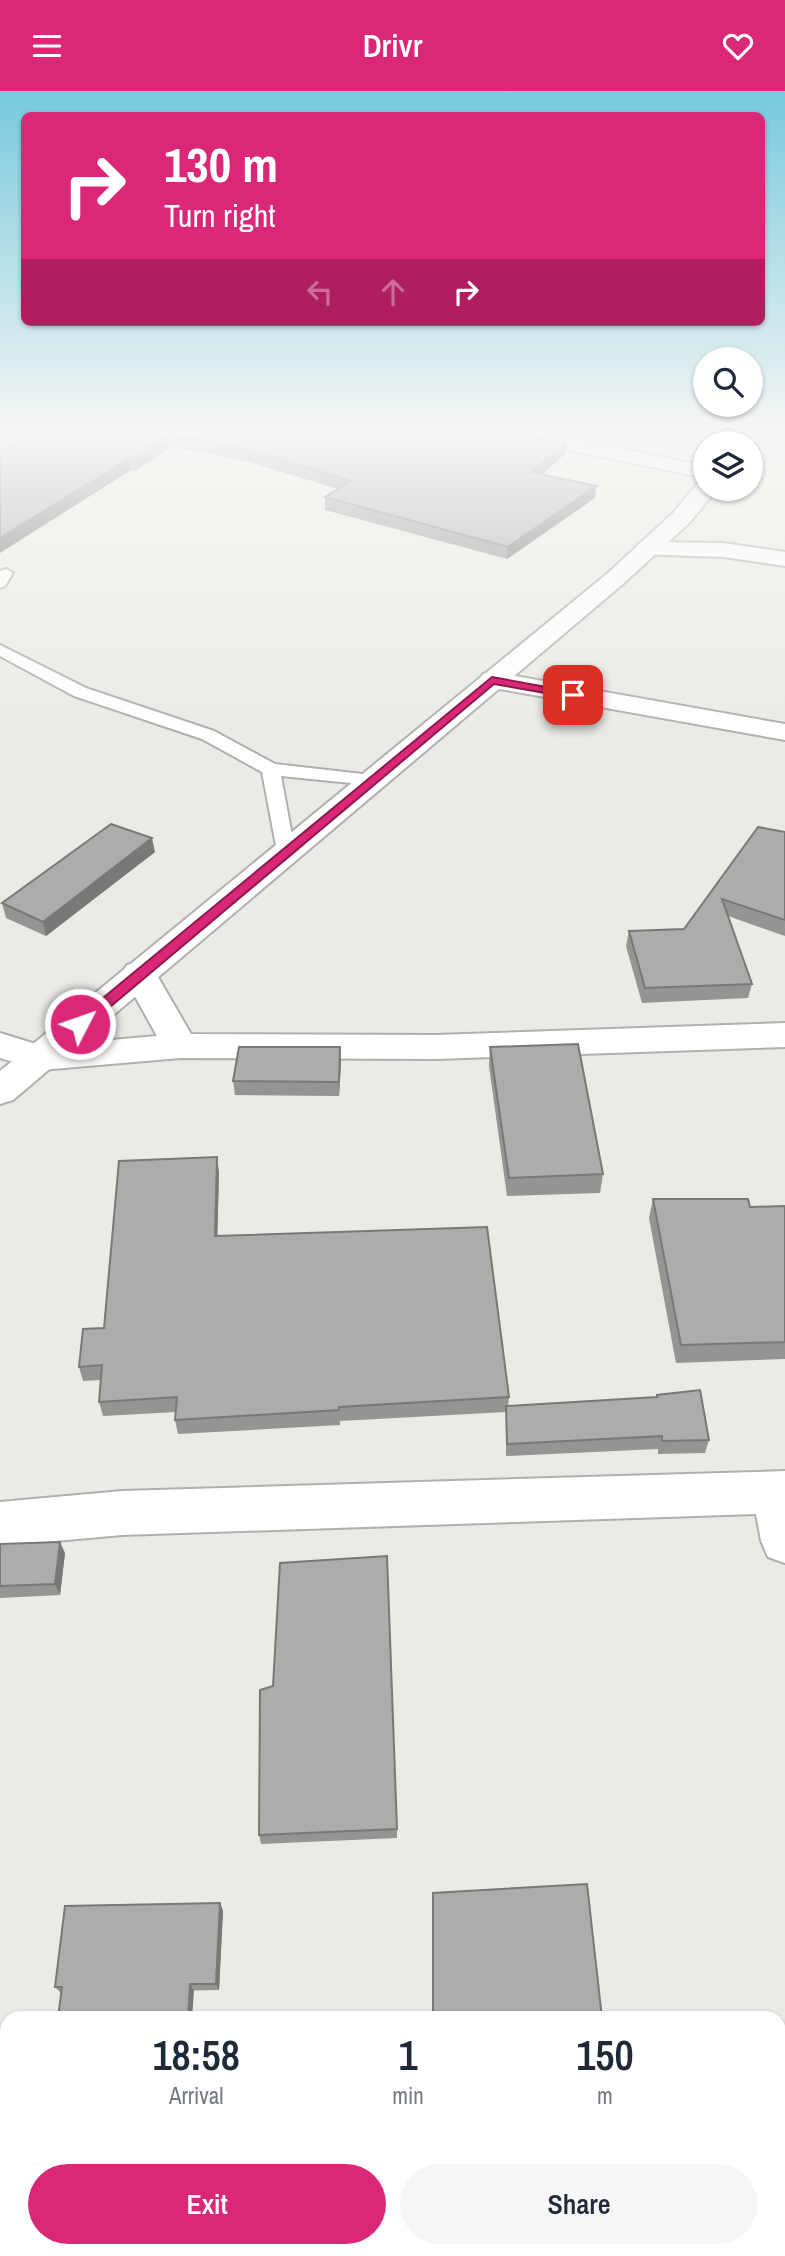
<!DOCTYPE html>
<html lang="en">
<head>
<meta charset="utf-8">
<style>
  :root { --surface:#fff; --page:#f6f6f7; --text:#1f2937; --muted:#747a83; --accent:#db2777 }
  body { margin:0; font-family:"Archivo Narrow",sans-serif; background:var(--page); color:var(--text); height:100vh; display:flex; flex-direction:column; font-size:26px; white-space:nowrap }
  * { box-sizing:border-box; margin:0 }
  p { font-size:23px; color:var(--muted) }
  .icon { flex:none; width:38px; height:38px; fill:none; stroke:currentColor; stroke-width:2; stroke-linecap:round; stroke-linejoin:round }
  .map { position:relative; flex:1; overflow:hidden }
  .details { position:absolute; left:0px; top:1920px; width:786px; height:247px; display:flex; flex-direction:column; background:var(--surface); border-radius:21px 21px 0 0; box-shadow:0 2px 5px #0004 }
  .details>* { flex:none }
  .banner { position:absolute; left:21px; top:21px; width:744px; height:214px; border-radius:10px; box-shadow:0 2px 5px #0004; background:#db2777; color:#fff; overflow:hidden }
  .tools { position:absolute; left:693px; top:256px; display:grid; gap:14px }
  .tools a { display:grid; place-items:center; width:70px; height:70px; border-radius:50%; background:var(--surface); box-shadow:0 2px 5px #0004; font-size:35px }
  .pin { position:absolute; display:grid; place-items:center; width:60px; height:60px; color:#fff; margin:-30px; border-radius:14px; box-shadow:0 4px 10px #0006 }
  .me { position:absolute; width:77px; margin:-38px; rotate:49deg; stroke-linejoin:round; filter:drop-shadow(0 0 5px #0008) }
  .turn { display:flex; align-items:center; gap:24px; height:147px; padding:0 28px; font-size:32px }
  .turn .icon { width:91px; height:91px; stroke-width:2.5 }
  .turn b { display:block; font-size:49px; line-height:60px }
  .lanes { display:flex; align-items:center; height:66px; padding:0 28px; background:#0003; justify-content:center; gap:35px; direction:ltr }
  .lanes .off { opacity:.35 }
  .eta { display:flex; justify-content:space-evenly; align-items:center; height:119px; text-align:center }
  .eta b { font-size:42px; font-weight:600; line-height:49px }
  .action { display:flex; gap:14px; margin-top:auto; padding:14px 28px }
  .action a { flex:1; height:80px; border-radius:42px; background:var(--accent); color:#fff; font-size:28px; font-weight:600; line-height:80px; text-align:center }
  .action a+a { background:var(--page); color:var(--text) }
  header { display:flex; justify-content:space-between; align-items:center; height:91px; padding:0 28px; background:var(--accent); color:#fff; font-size:32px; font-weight:600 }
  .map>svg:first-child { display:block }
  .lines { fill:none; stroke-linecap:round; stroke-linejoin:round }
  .lane-casing { stroke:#afb0ad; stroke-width:4 }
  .street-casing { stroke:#afb0ad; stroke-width:4 }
  .secondary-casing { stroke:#afb0ad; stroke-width:4 }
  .lane { fill:#fff; fill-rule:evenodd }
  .street { fill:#fff; fill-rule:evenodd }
  .secondary { fill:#fff; fill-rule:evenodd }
  .wall { fill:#929592 }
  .shaded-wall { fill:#777977 }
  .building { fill:#aaadaa; stroke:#777977; stroke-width:2 }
  .route { fill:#db2777; stroke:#8e194d; stroke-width:2 }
</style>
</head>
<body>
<header><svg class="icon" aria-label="menu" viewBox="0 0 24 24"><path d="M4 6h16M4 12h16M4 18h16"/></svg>Drivr<svg class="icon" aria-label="heart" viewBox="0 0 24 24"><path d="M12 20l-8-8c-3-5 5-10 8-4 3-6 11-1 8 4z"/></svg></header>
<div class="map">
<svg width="785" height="2165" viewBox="0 0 785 2165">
  <rect width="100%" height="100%" fill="#eaeae7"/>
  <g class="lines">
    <g class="lane-casing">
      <path id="lane" d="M 6,478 L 13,482 L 5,495 L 0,497 L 0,480 Z
        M 0,554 L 86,597 L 214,640 L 275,673 L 371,684 L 380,689 L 371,694 L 281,685 L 295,761 L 285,767 L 278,765 L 262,681 L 202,648 L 74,605 L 0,565 Z"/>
    </g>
    <g class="street-casing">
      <path id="street" d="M 498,340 L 536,340 L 705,375 L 705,387 L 508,346 L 501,344 Z
        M 646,451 L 724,452 L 785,461 L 785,475 L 724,466 L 638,463 L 635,458 L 638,453 Z
        M 492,581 L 785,633 L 785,649 L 483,595 L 479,589 L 483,583 Z
        M 139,871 L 151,874 L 191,943 L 436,944 L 785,932 L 785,956 L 436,968 L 180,967 L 41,979 L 0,967 L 0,942 L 42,955 L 157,945 L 122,882 L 127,874 Z
        M 785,1380 L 785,1472 L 768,1466 L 761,1450 L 756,1423 L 122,1444 L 0,1455 L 0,1411 L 122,1400 Z"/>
    </g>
    <g class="secondary-casing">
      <path id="secondary" d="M 746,340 L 767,340 L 751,357 L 751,352 L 736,352 Z
        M 705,391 L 705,397 L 717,397 L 714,402 L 689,432 L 624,492 L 13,1009 L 0,1013 L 0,980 L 608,482 L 673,422 L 698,392 Z"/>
    </g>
    <use href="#lane" class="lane"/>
    <use href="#street" class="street"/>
    <use href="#secondary" class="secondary"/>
  </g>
  <path class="wall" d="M 511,340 L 565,363 L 542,384 L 595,407 L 507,468 L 325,419 L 325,406 L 338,398 L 249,371 L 171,355 L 136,380 L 131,379 L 82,341 Z
    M 785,741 L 785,845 L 728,825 L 752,893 L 748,907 L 642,912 L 626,855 L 629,840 L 684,838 Z
    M 155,761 L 46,845 L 6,827 L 2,812 Z
    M 490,956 L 603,1083 L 600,1102 L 507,1105 L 489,975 Z
    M 341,970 L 339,1005 L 235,1004 L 233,990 Z
    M 219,1081 L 217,1145 L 509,1306 L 508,1315 L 656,1306 L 657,1304 L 709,1349 L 705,1362 L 658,1363 L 658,1358 L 506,1365 L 506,1321 L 340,1330 L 340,1334 L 178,1343 L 175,1329 L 176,1321 L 103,1325 L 99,1311 L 101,1289 L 83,1290 L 79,1276 L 104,1237 Z
    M 653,1108 L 750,1116 L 785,1115 L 785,1268 L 676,1272 L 649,1127 Z
    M 0,1453 L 65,1462 L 60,1504 L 0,1507 Z
    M 397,1738 L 397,1747 L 261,1753 L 259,1744 Z
    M 433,1802 L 602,1927 L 432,1927 Z
    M 220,1812 L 223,1820 L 219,1899 L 61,1902 L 55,1896 Z"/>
  <path class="shaded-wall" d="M 169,343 L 171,355 L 136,380 L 134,368 Z
    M 567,352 L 565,363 L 530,393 L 531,381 Z
    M 130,367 L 131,379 L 0,462 L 0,447 Z
    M 596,395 L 595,407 L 507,468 L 508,456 Z
    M 152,747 L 155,761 L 46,845 L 43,831 Z
    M 340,956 L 341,970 L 339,1005 L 339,991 Z
    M 217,1066 L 219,1081 L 217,1161 L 215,1145 Z
    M 60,1451 L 65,1462 L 60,1504 L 55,1493 Z
    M 220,1812 L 223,1820 L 219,1899 L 216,1893 Z
    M 190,1893 L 194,1900 L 192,1927 L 188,1927 Z
    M 171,2160 L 175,2160 L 175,2165 L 170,2165 Z"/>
  <path class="building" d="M 33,340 L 74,340 L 82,341 L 85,340 L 511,340 L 567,352 L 531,381 L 596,395 L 508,456 L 325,406 L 351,390 L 248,359 L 169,343 L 134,368 L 130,367 L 0,447 L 0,361 Z
    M 111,733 L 152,747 L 43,831 L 2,812 Z
    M 758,736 L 785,741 L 785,829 L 722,808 L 752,893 L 645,897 L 629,840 L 684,838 Z
    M 578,953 L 603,1083 L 509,1087 L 490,956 Z
    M 239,956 L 340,956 L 339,991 L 233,990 Z
    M 217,1066 L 215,1145 L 487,1136 L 509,1306 L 339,1316 L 339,1319 L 175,1329 L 177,1306 L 99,1311 L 102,1274 L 79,1276 L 83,1238 L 104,1237 L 119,1070 Z
    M 653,1108 L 748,1108 L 750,1116 L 785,1115 L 785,1251 L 681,1254 Z
    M 700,1299 L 709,1349 L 662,1350 L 662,1345 L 507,1353 L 506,1315 L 657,1306 L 657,1304 Z
    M 60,1451 L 55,1493 L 0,1495 L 0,1453 Z
    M 387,1465 L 397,1738 L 259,1744 L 260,1599 L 273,1595 L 280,1472 Z
    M 587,1793 L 602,1927 L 433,1927 L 433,1802 Z
    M 220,1812 L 216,1893 L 190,1893 L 188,1927 L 58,1927 L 62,1896 L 55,1896 L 65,1815 Z
    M 29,2160 L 171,2160 L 170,2165 L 28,2165 Z"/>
  <linearGradient id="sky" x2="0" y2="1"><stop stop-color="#77c9dd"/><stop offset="0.53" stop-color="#f6f6f4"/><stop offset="1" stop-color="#f6f6f4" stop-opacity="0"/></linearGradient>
  <rect width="785" height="643" fill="url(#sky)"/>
  <path class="route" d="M 492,586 L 573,601 L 579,604 L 573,607 L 494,593 L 85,937 L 75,937 L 73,933 L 75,930 Z"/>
</svg>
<div class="tools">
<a><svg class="icon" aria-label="search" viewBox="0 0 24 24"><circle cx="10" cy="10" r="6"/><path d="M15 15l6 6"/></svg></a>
<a><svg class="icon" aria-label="layers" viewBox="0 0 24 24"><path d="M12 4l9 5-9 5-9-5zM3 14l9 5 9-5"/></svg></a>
</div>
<div class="pin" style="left:573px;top:604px;background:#d93025"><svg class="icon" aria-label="arrive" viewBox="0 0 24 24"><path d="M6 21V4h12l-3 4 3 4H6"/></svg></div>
<svg class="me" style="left:80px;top:933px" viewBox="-20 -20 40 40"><circle r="17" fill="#db2777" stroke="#fff" stroke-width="3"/><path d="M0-11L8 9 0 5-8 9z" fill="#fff"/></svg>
<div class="banner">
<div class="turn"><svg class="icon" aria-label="right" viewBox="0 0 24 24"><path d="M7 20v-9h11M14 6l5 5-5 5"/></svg><div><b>130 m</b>Turn right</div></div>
<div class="lanes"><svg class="icon off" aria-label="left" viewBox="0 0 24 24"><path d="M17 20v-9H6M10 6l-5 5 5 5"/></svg><svg class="icon off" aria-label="ahead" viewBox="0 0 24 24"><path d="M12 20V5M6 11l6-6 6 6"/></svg><svg class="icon" aria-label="right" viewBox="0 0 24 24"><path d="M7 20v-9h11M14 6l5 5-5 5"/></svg></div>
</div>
<section class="details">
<div class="eta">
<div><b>18:58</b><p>Arrival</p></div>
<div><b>1</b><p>min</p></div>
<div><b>150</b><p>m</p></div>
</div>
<div class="action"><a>Exit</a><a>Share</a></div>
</section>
</div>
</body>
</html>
